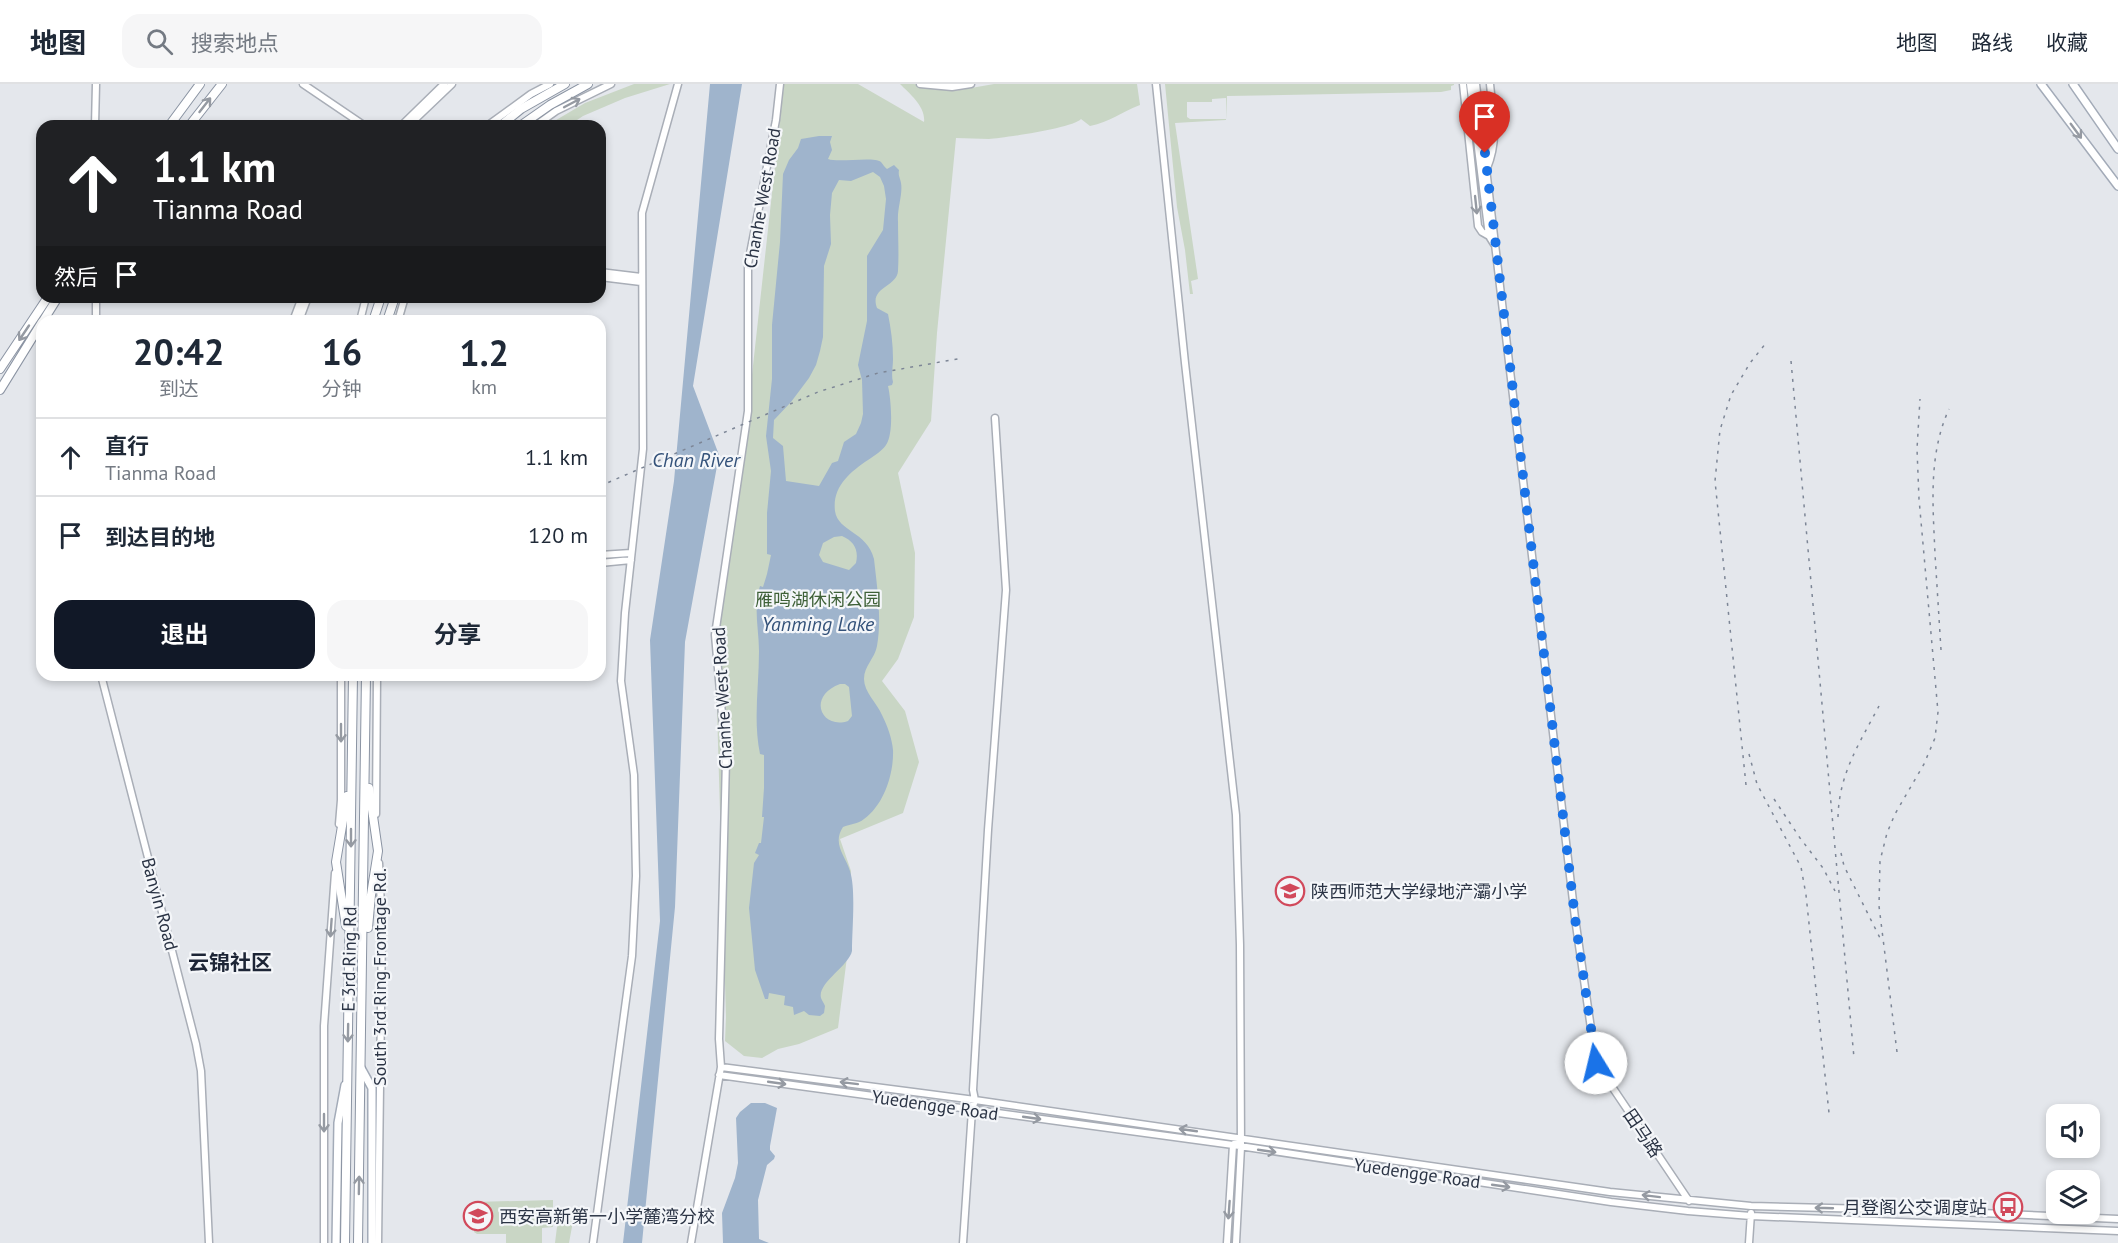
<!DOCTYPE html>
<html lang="zh">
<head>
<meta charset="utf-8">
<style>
  :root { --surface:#fff; --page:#f6f6f7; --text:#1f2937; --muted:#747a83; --line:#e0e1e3; --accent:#111827 }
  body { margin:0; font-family:"PT Sans","Noto Sans SC",sans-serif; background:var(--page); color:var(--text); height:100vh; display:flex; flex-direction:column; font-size:22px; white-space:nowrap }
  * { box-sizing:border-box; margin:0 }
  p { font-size:20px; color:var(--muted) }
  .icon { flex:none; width:33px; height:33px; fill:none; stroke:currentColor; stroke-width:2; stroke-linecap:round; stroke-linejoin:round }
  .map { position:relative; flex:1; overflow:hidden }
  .sheet { position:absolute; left:36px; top:231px; width:570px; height:366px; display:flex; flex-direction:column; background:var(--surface); border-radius:18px; box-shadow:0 3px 9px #0003 }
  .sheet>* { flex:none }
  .top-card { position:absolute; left:36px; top:36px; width:570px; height:183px; border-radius:18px; box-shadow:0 3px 9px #0003; background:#202124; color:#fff; overflow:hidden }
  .tools { position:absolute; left:2046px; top:1020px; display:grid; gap:12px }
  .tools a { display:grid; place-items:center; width:54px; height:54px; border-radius:12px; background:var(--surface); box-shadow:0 3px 9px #0003; font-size:30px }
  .pin { position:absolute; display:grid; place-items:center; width:51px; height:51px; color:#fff; margin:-62px -26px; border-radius:50% 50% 50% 0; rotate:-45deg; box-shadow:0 0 6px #0007 }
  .pin .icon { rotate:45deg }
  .me { position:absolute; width:66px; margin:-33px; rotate:351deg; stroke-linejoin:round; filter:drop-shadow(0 0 4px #0008) }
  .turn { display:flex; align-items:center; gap:21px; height:126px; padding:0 18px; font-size:27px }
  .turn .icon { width:78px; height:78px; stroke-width:2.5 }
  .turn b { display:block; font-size:42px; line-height:51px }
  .then { display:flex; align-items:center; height:57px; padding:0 18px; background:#0003; gap:12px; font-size:22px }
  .eta { display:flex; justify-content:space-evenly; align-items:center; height:102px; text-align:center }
  .eta b { font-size:36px; font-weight:700; line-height:42px }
  .cta { display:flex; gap:12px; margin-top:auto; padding:12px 18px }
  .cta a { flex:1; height:69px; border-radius:18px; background:var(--accent); color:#fff; font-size:24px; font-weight:700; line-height:69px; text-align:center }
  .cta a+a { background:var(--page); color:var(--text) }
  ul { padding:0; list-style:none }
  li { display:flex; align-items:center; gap:18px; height:78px; padding:0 18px; border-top:2px solid var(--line) }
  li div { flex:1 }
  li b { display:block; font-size:22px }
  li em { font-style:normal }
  header { display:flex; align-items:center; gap:36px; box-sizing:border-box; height:84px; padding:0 30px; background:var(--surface); border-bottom:2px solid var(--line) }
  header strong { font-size:28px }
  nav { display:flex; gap:33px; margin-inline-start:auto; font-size:21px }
  .search { width:420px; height:54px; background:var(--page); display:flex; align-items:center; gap:15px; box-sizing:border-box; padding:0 21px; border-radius:18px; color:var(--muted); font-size:22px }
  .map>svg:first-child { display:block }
  .green { fill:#c9d6c5; fill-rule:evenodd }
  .water { fill:#9fb4cc; fill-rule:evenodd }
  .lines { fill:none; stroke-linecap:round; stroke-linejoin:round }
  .secondary-casing { stroke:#a9aeb7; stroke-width:9 }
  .primary-casing { stroke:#a3abb8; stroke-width:10 }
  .highway-casing { stroke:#8b94a3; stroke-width:10 }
  .secondary { stroke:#fff; stroke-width:6 }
  .primary { stroke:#fff; stroke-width:7 }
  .highway { stroke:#fff; stroke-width:8 }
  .rail { stroke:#7d8696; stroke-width:1.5; stroke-dasharray:3 6; stroke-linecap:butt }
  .oneway { stroke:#959aa2 }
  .route { stroke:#1a73e8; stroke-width:10; stroke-dasharray:0 18 }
  .labels { text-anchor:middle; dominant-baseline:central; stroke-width:4.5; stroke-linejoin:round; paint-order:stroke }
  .street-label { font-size:18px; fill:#2b3445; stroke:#f4f6f9 }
  .park-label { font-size:18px; fill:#3f6138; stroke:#f4f6f9 }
  .poi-label { font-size:18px; fill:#2b3445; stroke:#f4f6f9; text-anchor:start }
  .water-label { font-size:20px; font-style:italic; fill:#34527a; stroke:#f4f6f9 }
  .quarter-label { font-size:21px; font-weight:bold; fill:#1d2536; stroke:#f4f6f9 }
</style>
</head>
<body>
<header>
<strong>地图</strong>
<div class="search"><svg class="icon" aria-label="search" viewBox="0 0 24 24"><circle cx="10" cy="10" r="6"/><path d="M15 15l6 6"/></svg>搜索地点</div>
<nav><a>地图</a><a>路线</a><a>收藏</a></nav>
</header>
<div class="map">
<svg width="2118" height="1159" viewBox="0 0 2118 1159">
  <rect width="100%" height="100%" fill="#e4e7ec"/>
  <path class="green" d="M 634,0 L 670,0 L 625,14 L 583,32 L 568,42 L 546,42 L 585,19 Z
    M 784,0 L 858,0 L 924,38 C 926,23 910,10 900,0 L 914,0 L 954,7 L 994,0 L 1137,0 L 1140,21 C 1121,28 1110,38 1090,42 L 1081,35 C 1073,44 1004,54 989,55 C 978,55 967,54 956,54 L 937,249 L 931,337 L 898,389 L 915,469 L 914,533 L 898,575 L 882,597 L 905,627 L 919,678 L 903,729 L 840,755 L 851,787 L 847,873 L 838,944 L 799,960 L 778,965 L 762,974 L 744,972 L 725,957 L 726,933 L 715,557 L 748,327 Z
    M 1165,0 L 1454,0 L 1454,1 L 1451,2 L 1451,6 L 1441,8 L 1227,12 L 1226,36 L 1175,39 L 1198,195 L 1191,197 L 1193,210 L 1190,210 L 1185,166 L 1177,123 ZM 1226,14 L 1226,35 L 1190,35 L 1187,33 L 1187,18 L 1212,18 L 1212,15 Z
    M 553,1116 L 553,1143 L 542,1144 L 542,1159 L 506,1159 L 506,1150 L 477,1150 L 474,1148 L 473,1118 Z
    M 558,1135 L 573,1137 L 569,1159 L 555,1159 Z"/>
  <path class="water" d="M 710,0 L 742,0 L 693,302 L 719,371 L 685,558 L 675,823 L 642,1159 L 623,1159 L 660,837 L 650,556 L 674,397 Z
    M 819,52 L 832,52 L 830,58 L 832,66 L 828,75 C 839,79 873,72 881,78 C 883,80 884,83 887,85 L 894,81 L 899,86 C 898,92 900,93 901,99 C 903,110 897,125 898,137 C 898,153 899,170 898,187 C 897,203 869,203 877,224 L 888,230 C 891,245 893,260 893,275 C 893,283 891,291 893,298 L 892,301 L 888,302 C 891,315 894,350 886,361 C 882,367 874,372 868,376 C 850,388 832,403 835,427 C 838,448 867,447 874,475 C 877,503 882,534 877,562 C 875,574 864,582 864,595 C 864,608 877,619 882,631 C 887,641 892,654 893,666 C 894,689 884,721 864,735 C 858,740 850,740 843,743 C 832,760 845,771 850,787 C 856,806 852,845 852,867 C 849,882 817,899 821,914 C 822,917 824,919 825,922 L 824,929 L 820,932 L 809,931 L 804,927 L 794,931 L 793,923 L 784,921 L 785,912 L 769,909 L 768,915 L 765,915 L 755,886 L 749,824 L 754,779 L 759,771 L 755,769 L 759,759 L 761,759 L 764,733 L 762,733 L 764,704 L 764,671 L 760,670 C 753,636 759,602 759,567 C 759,546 753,523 760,502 L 763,503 L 767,490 L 771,471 L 767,470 L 767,429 L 771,387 L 766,352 L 772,295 L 772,241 L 780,158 L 783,90 L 789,76 L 798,64 L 801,55 ZM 873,88 L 880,93 L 884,102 L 886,115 L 883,146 L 867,172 L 867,237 L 858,281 L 862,296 L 863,330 L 861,339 L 856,350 L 844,358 L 838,377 L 832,379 L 819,402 L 786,397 L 783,362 L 773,354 L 774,336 L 791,318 L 809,294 L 816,281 L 820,267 L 823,253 L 824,182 L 831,160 L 830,131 L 832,109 L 839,96 L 851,97 ZM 842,452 C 854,457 859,466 856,479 L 849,486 L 823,478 L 819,471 L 823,459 L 834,453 ZM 840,600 L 845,600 L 849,603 L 852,632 L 848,637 C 822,646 806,613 840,600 Z
    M 751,1019 L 765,1019 L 777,1024 L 770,1062 L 770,1066 L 775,1072 L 774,1075 L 767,1081 L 758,1116 L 759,1155 L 769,1159 L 723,1159 L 722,1129 L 735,1094 L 738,1079 L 736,1034 L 740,1028 Z"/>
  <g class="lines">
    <g class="secondary-casing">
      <path id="secondary" d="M 303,0 L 365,42
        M 920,0 L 952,3 L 971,0
        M 1156,0 L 1185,279 L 1236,731 L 1240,861 L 1241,1063 L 1236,1159
        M 1463,0 L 1478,142 L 1482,148 L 1489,152
        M 1470,0 L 1489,152 L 1494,160
        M 1476,0 L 1575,834 L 1596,979 L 1689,1117
        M 95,42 L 96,0
        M 401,42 L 444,0
        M 408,42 L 452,0
        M 487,42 L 531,10 L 550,0
        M 535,42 L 556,27 L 611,0
        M 1487,84 C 1499,55 1493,31 1490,0
        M 600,188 L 641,193
        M 600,193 L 641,198
        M 96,237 L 96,213
        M 293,237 L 302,213
        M 299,237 L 308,213
        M 360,237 L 366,213
        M 398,237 L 405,213
        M 600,471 L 631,469
        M 600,479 L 631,476
        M 101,591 L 196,960 L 201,987 L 209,1159
        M 376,730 L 377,591
        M 339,740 L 341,716 L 341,591
        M 721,983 L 975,1016 L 1610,1108 L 1751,1122 L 1912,1126 L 2118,1135
        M 719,991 L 1233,1061 L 1611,1118 L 1688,1127 L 1751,1132 L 2118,1147
        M 324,1159 L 324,942 L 335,789
        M 378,1159 L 382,845 L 379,779
        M 593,1159 L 632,872 L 636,792 L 634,691 L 621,597 L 625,529 L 643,365 L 642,129 L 678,0
        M 691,1159 L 721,983 L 719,955 L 726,675 L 715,551 L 748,327 L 748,180 L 776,36 L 780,0
        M 963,1159 L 972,1026 L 975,1016 L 973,1006 L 988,746 L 1006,506 L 995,334
        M 1227,1159 L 1233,1061 L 1241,1053
        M 1749,1159 L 1751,1129"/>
    </g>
    <g class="primary-casing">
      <path id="primary" d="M 2041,0 L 2118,102
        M 2073,0 L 2118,65
        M 361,984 L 372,1004 L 372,1159
        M 336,1159 L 338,1039 L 345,1001"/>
    </g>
    <g class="highway-casing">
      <path id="highway" d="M 169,42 L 200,0
        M 189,42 L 222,0
        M 500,42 L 521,25 L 565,0
        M 520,42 L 550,21 L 588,0
        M 43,237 L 58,213
        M 373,237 L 381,213
        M 387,237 L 395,213
        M 0,285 L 48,213
        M 0,306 L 42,238
        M 346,842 L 336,778 L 347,712
        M 368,844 L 371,811 L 378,767 L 369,704
        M 345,1159 L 353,591
        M 358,1159 L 366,591"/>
    </g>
    <use href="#secondary" class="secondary"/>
    <use href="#primary" class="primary"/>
    <use href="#highway" class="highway"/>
    <path class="rail" d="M 1791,277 L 1854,974
      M 600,402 L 818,308 L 878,289 L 963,274
      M 1941,566 C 1939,534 1937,502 1935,470 C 1933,421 1928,371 1949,325
      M 1749,670 L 1757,700 L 1801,783 L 1806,811 L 1829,1029
      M 1746,701 L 1715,397 L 1720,346 L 1731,311 L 1750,279 L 1766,259
      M 1774,715 L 1800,754 L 1823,784 L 1835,807
      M 1838,733 C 1839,690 1859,660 1879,622
      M 1841,769 L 1844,782 L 1881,856
      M 1897,968 L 1879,822 L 1880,777 L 1887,749 L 1895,730 L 1924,680 L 1935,654 L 1938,628 L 1919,415 L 1917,365 L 1920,315"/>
  </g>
  <defs><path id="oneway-shaft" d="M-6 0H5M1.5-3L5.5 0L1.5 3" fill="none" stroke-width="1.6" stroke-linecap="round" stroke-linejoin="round" transform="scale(1.5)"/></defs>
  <g class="oneway">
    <use href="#oneway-shaft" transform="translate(572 19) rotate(-28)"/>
    <use href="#oneway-shaft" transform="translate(205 21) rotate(-52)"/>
    <use href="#oneway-shaft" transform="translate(2076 47) rotate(54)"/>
    <use href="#oneway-shaft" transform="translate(1476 121) rotate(84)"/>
    <use href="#oneway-shaft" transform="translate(24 249) rotate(124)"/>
    <use href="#oneway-shaft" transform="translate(341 649) rotate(90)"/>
    <use href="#oneway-shaft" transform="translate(351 754) rotate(90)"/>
    <use href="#oneway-shaft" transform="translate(331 844) rotate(94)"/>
    <use href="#oneway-shaft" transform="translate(348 949) rotate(91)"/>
    <use href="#oneway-shaft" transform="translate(777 999) rotate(8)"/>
    <use href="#oneway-shaft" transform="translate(849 999) rotate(-173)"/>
    <use href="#oneway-shaft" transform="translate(1032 1034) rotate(8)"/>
    <use href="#oneway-shaft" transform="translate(324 1039) rotate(90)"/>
    <use href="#oneway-shaft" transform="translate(1188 1046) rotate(-172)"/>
    <use href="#oneway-shaft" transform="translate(1267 1067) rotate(8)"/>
    <use href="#oneway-shaft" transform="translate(359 1101) rotate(-89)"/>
    <use href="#oneway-shaft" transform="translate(1501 1102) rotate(8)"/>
    <use href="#oneway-shaft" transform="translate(1651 1112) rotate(-173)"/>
    <use href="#oneway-shaft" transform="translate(1824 1124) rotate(-178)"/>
    <use href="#oneway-shaft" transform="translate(1229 1126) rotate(94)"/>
  </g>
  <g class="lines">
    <path class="route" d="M 1485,69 L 1575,834 L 1596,979"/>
  </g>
  <defs>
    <g id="school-ring" transform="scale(1.5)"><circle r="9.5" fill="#f4f6f9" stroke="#d1495b" stroke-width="1.5"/><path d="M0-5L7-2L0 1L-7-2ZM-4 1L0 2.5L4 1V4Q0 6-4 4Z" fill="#d1495b"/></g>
    <g id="bus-ring" transform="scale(1.5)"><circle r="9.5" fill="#f4f6f9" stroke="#d1495b" stroke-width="1.5"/><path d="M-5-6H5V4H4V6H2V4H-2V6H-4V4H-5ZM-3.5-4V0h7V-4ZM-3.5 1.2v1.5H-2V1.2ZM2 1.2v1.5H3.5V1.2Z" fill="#d1495b"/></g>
  </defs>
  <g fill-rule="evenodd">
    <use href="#school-ring" x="1290" y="807"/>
    <use href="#bus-ring" x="2008" y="1123"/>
    <use href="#school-ring" x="478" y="1132"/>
  </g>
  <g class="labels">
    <g class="street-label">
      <text transform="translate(762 114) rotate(-80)">Chanhe West Road</text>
      <text transform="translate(722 614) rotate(-93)">Chanhe West Road</text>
      <text transform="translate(160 820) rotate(75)">Banyin Road</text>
      <text transform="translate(349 875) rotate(-89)">E 3rd Ring Rd</text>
      <text transform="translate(379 893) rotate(-90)">South 3rd Ring Frontage Rd.</text>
      <text transform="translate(935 1021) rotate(8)">Yuedengge Road</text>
      <text transform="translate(1643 1049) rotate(56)">田马路</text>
      <text transform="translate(1417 1089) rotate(8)">Yuedengge Road</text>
    </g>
    <g class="park-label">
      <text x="818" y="515">雁鸣湖休闲公园</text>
    </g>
    <g class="poi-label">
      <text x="1311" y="807">陕西师范大学绿地浐灞小学</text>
      <text x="1987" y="1123" text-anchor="end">月登阁公交调度站</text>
      <text x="499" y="1132">西安高新第一小学麓湾分校</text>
    </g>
    <g class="water-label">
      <text x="696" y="376">Chan River</text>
      <text x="818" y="540">Yanming Lake</text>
    </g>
    <g class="quarter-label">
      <text x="230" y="878">云锦社区</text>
    </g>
  </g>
</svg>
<div class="tools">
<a><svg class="icon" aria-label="sound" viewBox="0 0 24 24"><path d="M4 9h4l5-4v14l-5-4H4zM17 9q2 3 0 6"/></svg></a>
<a><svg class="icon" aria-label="layers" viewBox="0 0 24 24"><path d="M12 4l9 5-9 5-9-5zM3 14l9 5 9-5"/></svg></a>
</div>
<div class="pin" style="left:1485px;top:69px;background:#d93025"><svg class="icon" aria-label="arrive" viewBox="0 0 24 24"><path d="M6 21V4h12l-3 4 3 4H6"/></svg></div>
<svg class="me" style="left:1596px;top:979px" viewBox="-20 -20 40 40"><circle r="19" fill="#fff"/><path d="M0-13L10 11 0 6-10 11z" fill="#1a73e8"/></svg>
<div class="top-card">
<div class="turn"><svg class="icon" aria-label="ahead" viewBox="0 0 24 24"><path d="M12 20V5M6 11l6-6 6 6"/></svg><div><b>1.1 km</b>Tianma Road</div></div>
<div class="then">然后<svg class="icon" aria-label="arrive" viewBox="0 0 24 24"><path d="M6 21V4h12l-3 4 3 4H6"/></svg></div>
</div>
<section class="sheet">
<div class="eta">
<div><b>20:42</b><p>到达</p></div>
<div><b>16</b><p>分钟</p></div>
<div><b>1.2</b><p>km</p></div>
</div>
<ul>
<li><svg class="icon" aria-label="ahead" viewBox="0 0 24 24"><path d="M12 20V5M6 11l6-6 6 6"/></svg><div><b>直行</b><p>Tianma Road</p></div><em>1.1 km</em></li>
<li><svg class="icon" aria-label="arrive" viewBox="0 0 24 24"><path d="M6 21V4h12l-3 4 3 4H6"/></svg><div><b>到达目的地</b></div><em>120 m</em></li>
</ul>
<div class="cta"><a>退出</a><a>分享</a></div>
</section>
</div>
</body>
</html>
